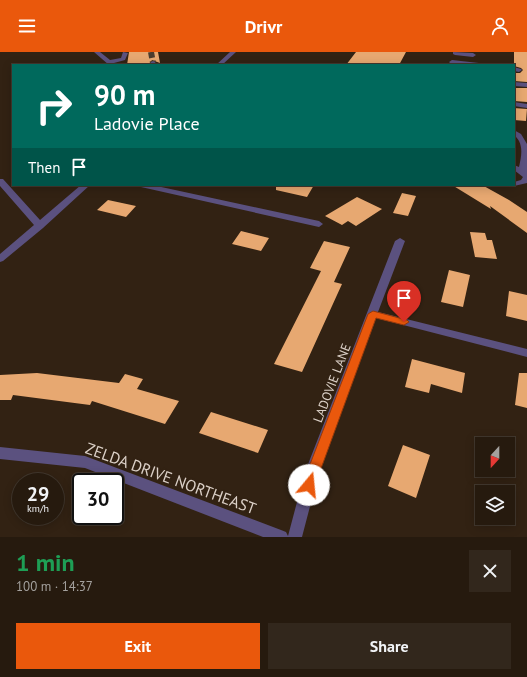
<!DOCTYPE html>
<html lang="en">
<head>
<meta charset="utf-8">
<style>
  :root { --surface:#261a0e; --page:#32271c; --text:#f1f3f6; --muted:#a4a19e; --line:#42382e; --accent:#ea580c }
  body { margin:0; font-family:"PT Sans",sans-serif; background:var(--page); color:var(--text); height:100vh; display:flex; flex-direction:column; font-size:15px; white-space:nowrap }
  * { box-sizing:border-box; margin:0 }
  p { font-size:13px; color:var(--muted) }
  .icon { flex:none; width:22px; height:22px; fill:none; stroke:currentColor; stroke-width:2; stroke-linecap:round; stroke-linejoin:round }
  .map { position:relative; height:485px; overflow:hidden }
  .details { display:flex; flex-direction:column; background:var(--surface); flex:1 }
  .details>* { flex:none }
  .banner { position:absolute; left:12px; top:12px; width:503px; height:122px; border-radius:0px; box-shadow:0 2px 10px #0003,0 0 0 1px var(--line); background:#00695c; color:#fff; overflow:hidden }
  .needle { width:26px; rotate:201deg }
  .tools { position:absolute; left:475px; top:385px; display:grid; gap:8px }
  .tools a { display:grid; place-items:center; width:40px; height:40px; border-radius:0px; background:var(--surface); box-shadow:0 2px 10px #0003,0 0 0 1px var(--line); font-size:20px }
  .speed { position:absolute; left:12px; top:421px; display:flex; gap:8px; font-size:20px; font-weight:700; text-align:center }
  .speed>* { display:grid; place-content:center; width:52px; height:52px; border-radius:50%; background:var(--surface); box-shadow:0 2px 10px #0003,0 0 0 1px var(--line); line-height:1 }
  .speed small { font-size:10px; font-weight:400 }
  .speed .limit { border:2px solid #111; border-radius:6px; background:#fff; color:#111 }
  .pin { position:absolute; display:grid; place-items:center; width:34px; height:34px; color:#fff; margin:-41px -17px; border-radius:50% 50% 50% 0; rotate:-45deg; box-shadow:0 0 4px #0007 }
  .pin .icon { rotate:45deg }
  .me { position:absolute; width:44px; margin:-22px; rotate:17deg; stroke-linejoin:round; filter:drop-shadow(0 0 3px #0008) }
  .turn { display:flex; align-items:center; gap:14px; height:84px; padding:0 16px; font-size:18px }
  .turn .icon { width:52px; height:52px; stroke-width:2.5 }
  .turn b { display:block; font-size:28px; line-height:34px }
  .then { display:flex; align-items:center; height:38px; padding:0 16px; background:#0003; gap:8px; font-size:15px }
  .round { display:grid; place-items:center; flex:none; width:42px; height:42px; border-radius:0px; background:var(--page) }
  .headline { display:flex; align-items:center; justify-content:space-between; height:68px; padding:0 16px }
  h1 { font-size:24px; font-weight:700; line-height:30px; color:#1e9e55 }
  .button { display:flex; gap:8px; margin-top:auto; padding:8px 16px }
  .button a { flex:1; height:46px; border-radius:0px; background:var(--accent); color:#fff; font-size:16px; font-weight:700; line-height:46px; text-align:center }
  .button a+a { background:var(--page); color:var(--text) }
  header { display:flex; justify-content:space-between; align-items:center; height:52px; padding:0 16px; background:var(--accent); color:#fff; font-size:18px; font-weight:700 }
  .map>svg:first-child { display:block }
  .building { fill:#e7a871 }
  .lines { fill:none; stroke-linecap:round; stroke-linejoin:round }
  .minor-tunnel { stroke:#4b3c2e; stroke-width:6; stroke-dasharray:6 3; stroke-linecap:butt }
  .minor { fill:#5b517f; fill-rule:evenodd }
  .route { fill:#ea580c; stroke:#983908 }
  .labels { text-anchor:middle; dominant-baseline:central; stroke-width:4; stroke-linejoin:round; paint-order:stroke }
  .street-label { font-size:13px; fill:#dbd0c7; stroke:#322213 }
  .near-street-label { font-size:16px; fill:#dbd0c7; stroke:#322213 }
</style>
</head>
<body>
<header><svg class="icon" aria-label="menu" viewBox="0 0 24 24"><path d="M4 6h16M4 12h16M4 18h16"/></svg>Drivr<svg class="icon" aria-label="person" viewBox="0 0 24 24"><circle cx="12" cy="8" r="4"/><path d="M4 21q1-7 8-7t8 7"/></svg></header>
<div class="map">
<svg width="527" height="485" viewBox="0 0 527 485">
  <rect width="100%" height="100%" fill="#322213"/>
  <path class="building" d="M 129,0 L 158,0 L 160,11 L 152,8 L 149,12 L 144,13 L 127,13 Z
    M 356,0 L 406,0 L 399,13 L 346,13 Z
    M 514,0 L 527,0 L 527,30 L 514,29 L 514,21 L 520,21 L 523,18 L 521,16 L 514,14 Z
    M 514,36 L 527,36 L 527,50 L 514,49 Z
    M 514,56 L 527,57 L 526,69 L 514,68 Z
    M 276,133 L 314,133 L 307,145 L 276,138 Z
    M 452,133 L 482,133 L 509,148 L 527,160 L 527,181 L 490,154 L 491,157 Z
    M 402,141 L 416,144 L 408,164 L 393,161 Z
    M 357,145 L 382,157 L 356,174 L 348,169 L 342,173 L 325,164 Z
    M 108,148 L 136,154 L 126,165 L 97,158 Z
    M 241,179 L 269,186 L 261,199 L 232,192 Z
    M 470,180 L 485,181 L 487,188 L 492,188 L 497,207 L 475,205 Z
    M 324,189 L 350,195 L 334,230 L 342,232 L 302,320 L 274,312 L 321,219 L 310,216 Z
    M 449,218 L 470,223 L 463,255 L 441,250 Z
    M 509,239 L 527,243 L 527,269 L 506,264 Z
    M 412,307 L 465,321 L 462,341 L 431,332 L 429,341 L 405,335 Z
    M 37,321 L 119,331 L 125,322 L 143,327 L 137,337 L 179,349 L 165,372 L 92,349 L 90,353 L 13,343 L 11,348 L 0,348 L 0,323 Z
    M 519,321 L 527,321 L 527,356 L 515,353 Z
    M 211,360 L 268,378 L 258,401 L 199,381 Z
    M 403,393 L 430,403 L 416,446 L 388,434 Z"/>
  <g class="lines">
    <path class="minor-tunnel" d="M 151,0 L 153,11"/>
    <path class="minor" d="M 94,0 L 100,0 L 110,8 L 121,6 L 123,0 L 128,1 L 125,8 L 114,11 L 116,13 L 109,13 Z
      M 230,0 L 236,0 L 222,13 L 216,13 Z
      M 453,0 L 473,1 L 476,3 L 473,5 L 455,3 L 453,2 Z
      M 452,8 L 479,11 L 482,13 L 450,11 L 449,10 Z
      M 153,9 L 155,10 L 156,13 L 150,13 L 151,10 Z
      M 514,15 L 521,17 L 522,18 L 519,20 L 514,19 Z
      M 514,30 L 527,31 L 527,35 L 514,34 Z
      M 514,50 L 527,52 L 527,56 L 514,54 Z
      M 514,78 L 521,82 L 527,92 L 527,131 L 514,134 L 511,133 L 514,133 L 514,130 L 521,128 L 523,125 L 514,118 L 514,113 L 519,115 C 521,106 523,97 519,89 C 516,84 514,84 514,78 Z
      M 0,127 L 3,127 L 40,168 L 81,133 L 90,133 L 43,176 L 3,209 L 0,210 L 0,202 L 34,173 L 0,134 Z
      M 137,133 L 152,133 L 319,169 L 323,172 L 319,175 L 141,135 Z
      M 400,186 L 405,189 L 378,260 L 527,297 L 527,305 L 376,266 L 319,420 L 302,485 L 263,485 L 85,416 L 0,407 L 0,395 L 85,404 L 281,478 L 286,480 L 288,484 L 305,420 L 395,189 Z"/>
  </g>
  <path class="route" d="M 373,259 L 407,268 L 409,270 L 404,273 L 376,266 L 315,433 L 313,437 L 309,439 L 304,437 L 302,433 L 368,262 Z"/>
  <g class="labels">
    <g class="street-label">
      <text transform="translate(332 331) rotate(-69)">LADOVIE LANE</text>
    </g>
    <g class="near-street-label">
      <text transform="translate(171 426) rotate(20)">ZELDA DRIVE NORTHEAST</text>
    </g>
  </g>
</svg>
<div class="tools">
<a><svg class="needle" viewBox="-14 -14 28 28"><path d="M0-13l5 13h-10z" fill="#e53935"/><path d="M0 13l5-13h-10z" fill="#a4a19e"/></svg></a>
<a><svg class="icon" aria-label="layers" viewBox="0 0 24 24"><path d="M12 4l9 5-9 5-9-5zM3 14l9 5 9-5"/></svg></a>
</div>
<div class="speed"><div>29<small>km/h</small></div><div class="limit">30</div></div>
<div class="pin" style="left:404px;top:270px;background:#d93025"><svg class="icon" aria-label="arrive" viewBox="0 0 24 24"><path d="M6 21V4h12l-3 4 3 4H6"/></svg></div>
<svg class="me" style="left:309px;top:433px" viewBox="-20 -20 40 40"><circle r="19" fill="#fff"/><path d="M0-13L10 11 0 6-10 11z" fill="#ea580c"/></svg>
<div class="banner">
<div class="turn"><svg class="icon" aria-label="right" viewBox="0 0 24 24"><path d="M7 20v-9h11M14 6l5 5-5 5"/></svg><div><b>90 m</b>Ladovie Place</div></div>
<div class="then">Then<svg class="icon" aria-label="arrive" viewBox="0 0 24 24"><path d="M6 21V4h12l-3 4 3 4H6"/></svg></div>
</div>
</div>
<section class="details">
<div class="headline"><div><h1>1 min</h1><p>100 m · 14:37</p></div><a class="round"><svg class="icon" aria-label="close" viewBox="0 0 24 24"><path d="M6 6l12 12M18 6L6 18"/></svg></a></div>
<div class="button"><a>Exit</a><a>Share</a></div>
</section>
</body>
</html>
